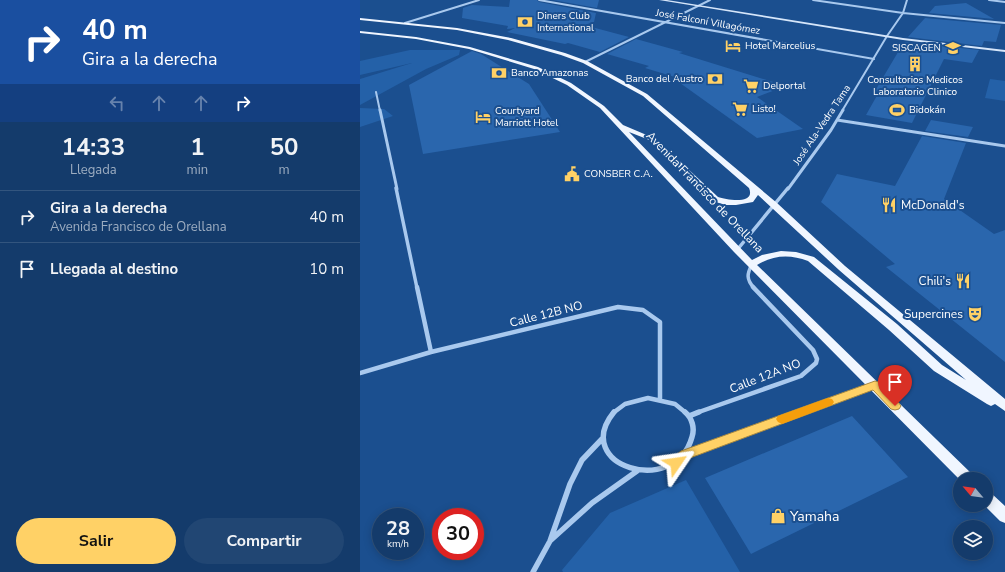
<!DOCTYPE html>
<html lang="es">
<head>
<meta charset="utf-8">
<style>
  :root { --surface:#143b6b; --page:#214673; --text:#f1f3f6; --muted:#9dadc1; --line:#33557e; --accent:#ffd166 }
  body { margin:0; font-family:"Nunito Sans",sans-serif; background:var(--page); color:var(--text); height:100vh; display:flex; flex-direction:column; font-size:15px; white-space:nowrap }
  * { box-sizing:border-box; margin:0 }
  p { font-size:13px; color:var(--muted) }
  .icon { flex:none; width:22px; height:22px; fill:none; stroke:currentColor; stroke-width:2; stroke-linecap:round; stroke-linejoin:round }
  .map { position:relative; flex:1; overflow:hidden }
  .drawer { display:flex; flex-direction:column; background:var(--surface); width:360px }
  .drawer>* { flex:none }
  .hud { background:#1a4fa0; color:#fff; overflow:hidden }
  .needle { width:26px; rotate:299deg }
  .controls { position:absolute; left:593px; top:472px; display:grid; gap:8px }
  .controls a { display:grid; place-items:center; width:40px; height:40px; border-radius:50%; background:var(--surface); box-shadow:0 2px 10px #0003,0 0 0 1px var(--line); font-size:20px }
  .speed { position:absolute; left:12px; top:508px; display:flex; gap:8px; font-size:20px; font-weight:700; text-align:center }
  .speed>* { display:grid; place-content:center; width:52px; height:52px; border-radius:50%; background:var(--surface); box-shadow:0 2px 10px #0003,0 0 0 1px var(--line); line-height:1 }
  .speed small { font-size:10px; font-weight:400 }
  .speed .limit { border:6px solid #d22; background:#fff; color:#111 }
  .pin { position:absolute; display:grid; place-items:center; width:34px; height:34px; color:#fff; margin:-41px -17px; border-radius:50% 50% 50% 0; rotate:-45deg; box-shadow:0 0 4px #0007 }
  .pin .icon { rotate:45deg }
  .me { position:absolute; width:44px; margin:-22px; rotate:58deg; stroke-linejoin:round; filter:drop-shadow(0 0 3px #0008) }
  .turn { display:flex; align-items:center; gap:14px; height:84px; padding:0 16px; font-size:18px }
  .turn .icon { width:52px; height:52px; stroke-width:2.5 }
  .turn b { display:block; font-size:28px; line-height:34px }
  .lanes { display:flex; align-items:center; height:38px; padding:0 16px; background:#0003; justify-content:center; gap:20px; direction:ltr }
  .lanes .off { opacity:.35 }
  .eta { display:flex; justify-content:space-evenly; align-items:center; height:68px; text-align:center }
  .eta b { font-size:24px; font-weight:700; line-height:28px }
  .action { display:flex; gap:8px; margin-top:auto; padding:8px 16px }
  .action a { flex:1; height:46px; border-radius:24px; background:var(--accent); color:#111; font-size:16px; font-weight:700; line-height:46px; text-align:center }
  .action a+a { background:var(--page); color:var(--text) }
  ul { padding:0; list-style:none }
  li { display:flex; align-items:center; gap:12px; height:52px; padding:0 16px; border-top:1px solid var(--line) }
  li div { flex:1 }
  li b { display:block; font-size:15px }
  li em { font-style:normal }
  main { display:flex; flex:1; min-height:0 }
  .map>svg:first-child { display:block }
  .green { fill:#2461a8 }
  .building { fill:#2a66ad }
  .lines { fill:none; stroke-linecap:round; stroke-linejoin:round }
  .street-far4 { stroke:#a9c9ee; stroke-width:2 }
  .street-far3 { stroke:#a9c9ee; stroke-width:3 }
  .street-far2 { stroke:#a9c9ee; stroke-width:3.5 }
  .street-far1 { stroke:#a9c9ee; stroke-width:4.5 }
  .street { stroke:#a9c9ee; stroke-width:5.5 }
  .secondary { fill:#d6e6fa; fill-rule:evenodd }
  .primary { fill:#f0f6ff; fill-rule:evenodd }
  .route { fill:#ffd166; stroke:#a68842 }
  .slow { fill:#f59e0b }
  .labels { text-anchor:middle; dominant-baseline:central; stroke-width:4; stroke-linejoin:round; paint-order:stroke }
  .far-poi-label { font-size:10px; fill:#fff; stroke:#1b4f8f; text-anchor:start }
  .far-street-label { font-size:10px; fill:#fff; stroke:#1b4f8f }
  .street-label { font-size:12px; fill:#fff; stroke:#1b4f8f }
  .poi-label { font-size:12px; fill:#fff; stroke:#1b4f8f; text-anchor:end }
  .near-poi-label { font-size:14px; fill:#fff; stroke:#1b4f8f; text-anchor:start }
</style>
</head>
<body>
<main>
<section class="drawer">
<div class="hud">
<div class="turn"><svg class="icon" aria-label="right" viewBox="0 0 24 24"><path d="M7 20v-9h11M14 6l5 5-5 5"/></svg><div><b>40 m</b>Gira a la derecha</div></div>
<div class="lanes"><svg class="icon off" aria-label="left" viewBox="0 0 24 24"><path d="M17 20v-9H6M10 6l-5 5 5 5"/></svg><svg class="icon off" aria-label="ahead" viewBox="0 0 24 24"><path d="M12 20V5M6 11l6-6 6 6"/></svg><svg class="icon off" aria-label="ahead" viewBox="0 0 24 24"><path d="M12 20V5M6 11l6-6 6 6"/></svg><svg class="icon" aria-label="right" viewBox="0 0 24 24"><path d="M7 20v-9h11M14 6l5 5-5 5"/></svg></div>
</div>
<div class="eta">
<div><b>14:33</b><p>Llegada</p></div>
<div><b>1</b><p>min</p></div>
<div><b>50</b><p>m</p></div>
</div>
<ul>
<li><svg class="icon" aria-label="right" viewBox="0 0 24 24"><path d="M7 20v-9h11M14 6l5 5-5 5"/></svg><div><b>Gira a la derecha</b><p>Avenida Francisco de Orellana</p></div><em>40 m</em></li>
<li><svg class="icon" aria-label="arrive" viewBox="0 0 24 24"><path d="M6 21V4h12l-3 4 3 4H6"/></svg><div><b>Llegada al destino</b></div><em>10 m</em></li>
</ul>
<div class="action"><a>Salir</a><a>Compartir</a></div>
</section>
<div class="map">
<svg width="645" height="572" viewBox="0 0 645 572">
  <rect width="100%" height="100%" fill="#1b4f8f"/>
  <path class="green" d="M 50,50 L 100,50 L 99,55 L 66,69 L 0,105 L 0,79 L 52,63 L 0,75 L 0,61 Z
    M 630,79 L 645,81 L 645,101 L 625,98 Z
    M 0,108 L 24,109 L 33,116 L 0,127 Z
    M 326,480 L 380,572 L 203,572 L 202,570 L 250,513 Z"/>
  <path class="building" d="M 150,0 L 177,0 L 179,2 L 236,13 L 234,22 L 224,25 L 269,37 L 240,52 L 208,43 L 205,44 L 147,32 L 155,28 L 147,29 L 148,26 L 102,18 L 103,8 L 112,5 L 149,7 Z
    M 193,0 L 239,0 L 237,8 Z
    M 606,3 L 634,19 L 569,13 L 575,6 Z
    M 565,18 L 641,25 L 636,42 L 624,41 L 622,46 L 548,37 Z
    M 276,39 L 323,52 L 319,53 L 426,86 L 397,97 L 443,129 L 397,138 L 320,83 L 328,81 L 285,68 L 289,66 L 247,54 Z
    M 544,42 L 619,50 L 612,63 L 584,59 L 552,123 L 506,115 L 519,92 L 515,91 Z
    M 112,51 L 121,54 L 169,84 L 200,132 L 63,154 L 49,85 Z
    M 571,120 L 613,127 L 608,137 L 565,131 Z
    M 562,136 L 606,143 L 584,199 L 634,234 L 645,230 L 645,362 L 526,267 L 535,264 L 461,202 L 477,174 L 535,186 Z
    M 492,416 L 548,477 L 391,554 L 345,478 Z"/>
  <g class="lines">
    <path class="street-far4" d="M 179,0 L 514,59
      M 453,0 L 543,13 L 645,23
      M 629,0 L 645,2
      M 45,23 L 119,0
      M 225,62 L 350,0
      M 16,92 L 20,111
      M 482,111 L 527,36 L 543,13 L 547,0"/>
    <path class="street-far3" d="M 20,110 L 37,189
      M 477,120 L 645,146
      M 428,189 L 471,130 L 483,110"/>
    <path class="street-far2" d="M 36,188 L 57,288
      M 377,250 L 428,188
      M 392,264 C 387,274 386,279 394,288"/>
    <path class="street-far1" d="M 57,287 L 71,352
      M 0,373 L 71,352 L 258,307 L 283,310 L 300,322 L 300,399
      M 253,413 L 265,404 L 288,398 L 315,404 L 326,413
      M 336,413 L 441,376 L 456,363 L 457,359 L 453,350 L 393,287
      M 438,413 L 512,386"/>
    <path class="street" d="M 254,412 C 210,466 315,498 332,437 C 335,428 332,418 325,412
      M 329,416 L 339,412
      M 326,455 L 441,412
      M 191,540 L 232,503 L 277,471
      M 173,572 L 190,541 L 210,484 L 222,460 L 242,439"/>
    <path class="secondary" d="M 299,0 L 307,0 L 543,38 L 645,50 L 645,52 L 543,40 Z"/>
    <path class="primary" d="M 0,18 L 97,28 L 151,38 L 205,53 L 227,61 L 287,94 L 417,203 L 485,266 L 645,399 L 645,411 L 635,404 L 631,406 L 627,404 L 574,371 L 529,330 L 448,261 C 430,254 413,255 397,265 L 613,475 L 615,479 L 600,479 L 600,480 L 374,252 L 240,108 L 207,85 L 174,69 L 109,49 L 56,39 L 0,33 L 0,31 L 56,37 L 110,47 L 178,67 L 211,83 L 244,106 L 263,125 L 296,139 L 358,197 C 367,200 396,205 389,188 L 283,96 L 223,63 L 201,55 L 148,40 L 97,30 L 0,20 ZM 269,132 L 292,141 L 352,201 L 366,205 L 376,205 L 393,202 L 398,195 L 479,270 L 606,380 L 582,365 L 537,324 L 454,257 L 436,252 L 421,251 L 402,255 L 392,260 Z
      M 626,491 L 631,493 L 645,506 L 645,523 L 640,521 L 624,505 L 626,505 Z"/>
  </g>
  <path class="route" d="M 515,381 L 519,382 L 539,403 L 541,406 L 539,409 L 535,410 L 531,409 L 513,390 L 330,458 C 324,463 319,469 311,466 L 309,463 L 311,459 L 321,451 Z"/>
  <path class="slow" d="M 468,398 L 472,399 L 474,402 L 472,405 L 422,424 L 418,422 L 416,419 L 418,416 Z"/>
  <defs>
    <g id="bank-bare" transform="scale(1.2)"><path d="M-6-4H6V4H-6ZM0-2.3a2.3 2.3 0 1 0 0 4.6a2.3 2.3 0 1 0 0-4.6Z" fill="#ffd166" stroke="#1b4f8f" stroke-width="2.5" paint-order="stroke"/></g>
    <g id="hotel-bare" transform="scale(1.2)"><path d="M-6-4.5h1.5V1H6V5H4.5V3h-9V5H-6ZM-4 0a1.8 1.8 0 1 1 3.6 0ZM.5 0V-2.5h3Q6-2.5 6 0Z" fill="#ffd166" stroke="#1b4f8f" stroke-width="2.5" paint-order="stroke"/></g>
    <g id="school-bare" transform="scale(1.2)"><path d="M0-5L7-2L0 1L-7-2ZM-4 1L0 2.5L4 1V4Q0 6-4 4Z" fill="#ffd166" stroke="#1b4f8f" stroke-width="2.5" paint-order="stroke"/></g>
    <g id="building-bare" transform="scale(1.2)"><path d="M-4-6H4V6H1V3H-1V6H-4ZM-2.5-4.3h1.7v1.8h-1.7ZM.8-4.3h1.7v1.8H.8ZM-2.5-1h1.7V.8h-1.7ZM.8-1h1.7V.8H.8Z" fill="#ffd166" stroke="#1b4f8f" stroke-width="2.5" paint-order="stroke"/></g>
    <g id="supermarket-bare" transform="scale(1.2)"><path d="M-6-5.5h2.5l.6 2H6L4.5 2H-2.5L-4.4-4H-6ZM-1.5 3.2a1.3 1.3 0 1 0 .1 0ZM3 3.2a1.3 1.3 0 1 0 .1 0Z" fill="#ffd166" stroke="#1b4f8f" stroke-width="2.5" paint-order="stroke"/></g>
    <g id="stadium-bare" transform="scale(1.2)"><path d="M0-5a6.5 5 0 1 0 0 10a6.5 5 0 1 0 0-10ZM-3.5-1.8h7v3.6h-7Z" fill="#ffd166" stroke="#1b4f8f" stroke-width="2.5" paint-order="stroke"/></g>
    <g id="civic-bare" transform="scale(1.2)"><path d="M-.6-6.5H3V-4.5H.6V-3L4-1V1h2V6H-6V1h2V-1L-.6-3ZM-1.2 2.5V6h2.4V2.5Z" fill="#ffd166" stroke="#1b4f8f" stroke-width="2.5" paint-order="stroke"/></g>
    <g id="restaurant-bare" transform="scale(1.2)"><path d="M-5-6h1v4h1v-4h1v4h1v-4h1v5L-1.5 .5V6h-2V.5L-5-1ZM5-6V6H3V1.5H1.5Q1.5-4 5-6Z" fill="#ffd166" stroke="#1b4f8f" stroke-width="2.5" paint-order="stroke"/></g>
    <g id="theatre-bare" transform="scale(1.2)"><path d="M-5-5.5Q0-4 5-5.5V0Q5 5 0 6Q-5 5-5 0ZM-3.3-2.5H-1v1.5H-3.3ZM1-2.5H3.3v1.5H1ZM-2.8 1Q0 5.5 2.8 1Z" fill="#ffd166" stroke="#1b4f8f" stroke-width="2.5" paint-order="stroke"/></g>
    <g id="shop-bare" transform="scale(1.2)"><path d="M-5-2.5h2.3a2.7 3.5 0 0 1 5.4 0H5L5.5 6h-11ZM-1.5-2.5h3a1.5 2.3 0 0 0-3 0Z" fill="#ffd166" stroke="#1b4f8f" stroke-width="2.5" paint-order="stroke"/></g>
  </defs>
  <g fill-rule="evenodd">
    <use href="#bank-bare" x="165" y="22"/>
    <use href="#hotel-bare" x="373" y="46"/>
    <use href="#school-bare" x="593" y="48"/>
    <use href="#building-bare" x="555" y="64"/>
    <use href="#bank-bare" x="139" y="73"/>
    <use href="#bank-bare" x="355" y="79"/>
    <use href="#supermarket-bare" x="391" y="86"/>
    <use href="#supermarket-bare" x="380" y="109"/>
    <use href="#stadium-bare" x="537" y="110"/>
    <use href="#hotel-bare" x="123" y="117"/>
    <use href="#civic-bare" x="212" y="174"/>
    <use href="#restaurant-bare" x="529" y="205"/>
    <use href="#restaurant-bare" x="603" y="281"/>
    <use href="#theatre-bare" x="615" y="314"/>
    <use href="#shop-bare" x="418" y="516"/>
  </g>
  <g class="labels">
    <g class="far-poi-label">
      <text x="177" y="16">Diners Club<tspan x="177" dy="12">International</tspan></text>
      <text x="385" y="46">Hotel Marcelius</text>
      <text x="581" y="48" text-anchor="end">SISCAGEN</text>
      <text x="151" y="73">Banco Amazonas</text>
      <text x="343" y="79" text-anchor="end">Banco del Austro</text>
      <text x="555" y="80" text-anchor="middle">Consultorios Medicos<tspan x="555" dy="12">Laboratorio Clinico</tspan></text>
      <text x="403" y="86">Delportal</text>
      <text x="392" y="109">Listo!</text>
      <text x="549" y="110">Bidokán</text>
      <text x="135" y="111">Courtyard<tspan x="135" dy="12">Marriott Hotel</tspan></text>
      <text x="224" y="174">CONSBER C.A.</text>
    </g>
    <g class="far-street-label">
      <text transform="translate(348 22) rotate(10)">José Falconí Villagómez</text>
      <text transform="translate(462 125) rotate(-56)">José Ala-Vedra Tama</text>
    </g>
    <g class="street-label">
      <text transform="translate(345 192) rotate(46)">Avenida Francisco de Orellana</text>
      <text transform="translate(186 314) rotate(-14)">Calle 12B NO</text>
      <text transform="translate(405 376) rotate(-21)">Calle 12A NO</text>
    </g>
    <g class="poi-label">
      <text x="541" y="205" text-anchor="start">McDonald's</text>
      <text x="591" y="281">Chili's</text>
      <text x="603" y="314">Supercines</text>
    </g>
    <g class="near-poi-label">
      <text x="430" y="516">Yamaha</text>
    </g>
  </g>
</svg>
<div class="controls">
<a><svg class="needle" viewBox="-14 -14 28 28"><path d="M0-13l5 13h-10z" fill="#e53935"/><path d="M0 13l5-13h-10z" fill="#9dadc1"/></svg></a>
<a><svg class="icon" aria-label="layers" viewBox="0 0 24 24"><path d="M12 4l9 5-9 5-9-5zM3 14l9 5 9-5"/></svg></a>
</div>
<div class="speed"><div>28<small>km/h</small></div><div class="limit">30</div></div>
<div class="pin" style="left:535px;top:406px;background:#d93025"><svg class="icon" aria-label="arrive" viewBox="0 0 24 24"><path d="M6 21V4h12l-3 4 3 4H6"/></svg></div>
<svg class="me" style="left:316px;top:463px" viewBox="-20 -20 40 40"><path d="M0-17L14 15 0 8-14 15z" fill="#ffd166" stroke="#fff" stroke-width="4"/></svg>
</div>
</main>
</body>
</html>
